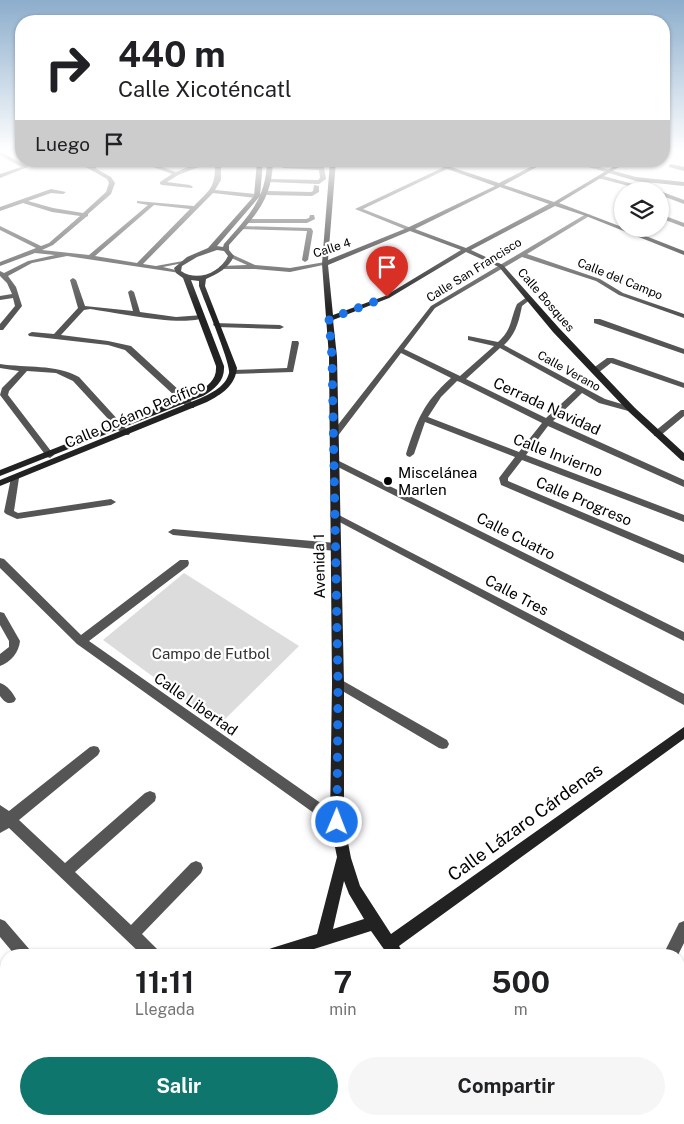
<!DOCTYPE html>
<html lang="es">
<head>
<meta charset="utf-8">
<style>
  :root { --surface:#fff; --page:#f6f6f6; --text:#202124; --muted:#757577; --accent:#0f766e }
  body { margin:0; font-family:"Public Sans",sans-serif; background:var(--page); color:var(--text); height:100vh; display:flex; flex-direction:column; font-size:19px; white-space:nowrap }
  * { box-sizing:border-box; margin:0 }
  p { font-size:16px; color:var(--muted) }
  .icon { flex:none; width:28px; height:28px; fill:none; stroke:currentColor; stroke-width:2; stroke-linecap:round; stroke-linejoin:round }
  .map { position:relative; flex:1; overflow:hidden }
  .drawer { position:absolute; left:0px; top:949px; width:685px; height:176px; display:flex; flex-direction:column; background:var(--surface); border-radius:20px 20px 0 0; box-shadow:0 1px 4px #0004 }
  .drawer>* { flex:none }
  .banner { position:absolute; left:15px; top:15px; width:655px; height:152px; border-radius:20px; box-shadow:0 1px 4px #0004; background:#fff; color:var(--text); overflow:hidden }
  .buttons { position:absolute; left:614px; top:182px; display:grid; gap:10px }
  .buttons a { display:grid; place-items:center; width:55px; height:55px; border-radius:50%; background:var(--surface); box-shadow:0 1px 4px #0004; font-size:25px }
  .pin { position:absolute; display:grid; place-items:center; width:42px; height:42px; color:#fff; margin:-51px -21px; border-radius:50% 50% 50% 0; rotate:-45deg; box-shadow:0 0 5px #0007 }
  .pin .icon { rotate:45deg }
  .me { position:absolute; width:55px; margin:-28px; rotate:1deg; stroke-linejoin:round; filter:drop-shadow(0 0 4px #0008) }
  .turn { display:flex; align-items:center; gap:18px; height:105px; padding:0 20px; font-size:22px }
  .turn .icon { width:65px; height:65px; stroke-width:2.5 }
  .turn b { display:block; font-size:35px; line-height:42px }
  .then { display:flex; align-items:center; height:48px; padding:0 20px; background:#0003; gap:10px; font-size:19px }
  .eta { display:flex; justify-content:space-evenly; align-items:center; height:85px; text-align:center }
  .eta b { font-size:30px; font-weight:700; line-height:35px }
  .button { display:flex; gap:10px; margin-top:auto; padding:10px 20px }
  .button a { flex:1; height:58px; border-radius:30px; background:var(--accent); color:#fff; font-size:20px; font-weight:700; line-height:58px; text-align:center }
  .button a+a { background:var(--page); color:var(--text) }
  .map>svg:first-child { display:block }
  .green { fill:#dcdcdc }
  .lines { fill:none; stroke-linecap:round; stroke-linejoin:round }
  .street { fill:#555; fill-rule:evenodd }
  .secondary { fill:#222; fill-rule:evenodd }
  .route { stroke:#1a73e8; stroke-width:9; stroke-dasharray:0 16.2 }
  .poi-dot { fill:#000; stroke:#fff; stroke-width:2 }
  .labels { text-anchor:middle; dominant-baseline:central; stroke-width:4.5; stroke-linejoin:round; paint-order:stroke }
  .far-street-label { font-size:12px; fill:#000; stroke:#fff }
  .street-label { font-size:15px; fill:#000; stroke:#fff }
  .poi-label { font-size:15px; fill:#000; stroke:#fff; text-anchor:start }
  .park-label { font-size:15px; fill:#333; stroke:#fff }
  .near-street-label { font-size:18px; fill:#000; stroke:#fff }
</style>
</head>
<body>
<div class="map">
<svg width="684" height="1124" viewBox="0 0 684 1124">
  <rect width="100%" height="100%" fill="#fff"/>
  <path class="green" d="M 184,573 L 299,646 L 219,725 L 103,640 Z"/>
  <g class="lines">
    <path class="street" d="M 0,152 L 2,152 L 28,167 L 0,178 L 0,174 L 21,167 L 0,155 Z
      M 75,161 L 81,161 L 91,166 L 102,161 L 109,161 L 95,168 L 111,177 L 115,183 L 111,194 L 88,214 L 88,216 L 86,217 L 53,245 L 42,250 L 89,255 L 148,205 L 137,203 L 137,201 L 194,206 C 208,191 215,189 215,167 L 207,164 L 178,175 L 167,182 L 190,185 L 193,187 L 192,188 L 162,185 L 160,184 L 160,182 L 172,174 L 137,161 L 145,161 L 176,172 C 191,166 205,157 221,166 L 221,180 L 215,190 L 257,194 L 260,196 L 257,198 L 213,193 L 143,264 L 156,266 L 183,261 L 183,263 L 163,267 L 180,271 L 180,273 L 67,256 L 32,263 L 8,276 L 16,287 L 22,306 L 3,330 L 0,330 L 0,324 L 15,306 L 13,298 L 0,300 L 0,296 L 12,294 L 7,283 L 0,276 L 0,271 L 4,273 L 28,261 L 55,255 L 35,253 L 0,266 L 0,262 L 36,248 L 0,230 L 0,226 L 41,246 L 49,243 L 80,216 L 52,212 L 23,203 L 0,211 L 0,207 L 51,189 L 66,192 L 63,194 L 51,193 L 28,201 L 53,208 L 83,213 L 106,192 L 109,183 L 107,179 ZM 154,205 L 190,209 L 137,263 L 95,256 Z
      M 367,161 L 373,161 L 373,164 L 368,165 Z
      M 457,161 L 464,161 L 363,209 L 411,228 L 411,230 L 407,230 L 355,209 Z
      M 568,161 L 577,161 L 636,177 L 684,182 L 684,186 L 636,181 Z
      M 639,161 L 647,161 L 653,164 L 650,166 Z
      M 671,164 L 684,167 L 684,171 L 669,167 L 669,165 Z
      M 285,165 L 324,167 L 326,179 L 319,184 L 268,182 L 268,180 L 270,179 L 318,180 L 320,178 L 319,170 L 283,168 L 282,167 Z
      M 600,175 L 655,190 L 656,191 L 648,191 L 598,178 L 597,177 Z
      M 314,185 L 319,186 L 319,192 L 312,196 L 267,195 L 264,193 L 267,191 L 311,192 L 313,191 Z
      M 660,191 L 684,200 L 684,204 L 660,195 Z
      M 586,214 L 591,215 L 527,254 L 600,279 L 623,293 L 684,314 L 684,318 L 619,295 L 596,281 L 522,257 L 435,308 L 404,349 L 460,376 L 494,346 L 468,340 L 468,336 L 498,342 C 512,330 510,320 517,304 L 527,297 L 531,297 L 531,299 L 522,306 C 519,321 516,334 504,345 L 605,399 L 635,408 L 636,410 L 632,412 L 599,403 L 582,393 L 553,421 L 684,480 L 684,487 L 548,426 L 526,455 L 684,515 L 684,522 L 522,460 L 508,478 L 508,481 L 684,555 L 684,563 L 501,485 L 499,478 L 515,457 L 425,422 L 414,454 L 410,457 L 407,456 L 406,454 C 417,420 423,403 451,378 L 401,353 L 337,437 L 331,437 L 330,435 L 431,306 ZM 500,348 L 576,390 L 546,418 L 466,379 ZM 457,381 L 460,382 L 542,423 L 519,452 L 428,417 L 441,397 Z
      M 660,214 L 684,223 L 684,227 L 660,218 Z
      M 310,215 L 314,215 L 315,219 L 307,223 L 247,223 L 244,221 L 247,219 L 306,219 L 309,218 Z
      M 241,226 L 311,228 L 313,231 L 308,260 L 305,262 L 302,260 L 307,231 L 239,229 L 239,227 Z
      M 231,254 L 255,265 L 290,268 L 325,262 L 328,264 L 290,272 L 255,269 L 219,269 L 219,267 L 221,266 L 247,265 L 229,257 L 229,255 Z
      M 73,278 L 76,280 L 85,306 L 133,311 L 128,292 L 131,290 L 134,292 L 140,312 L 176,317 L 203,315 L 204,317 C 187,328 113,312 90,309 L 84,310 L 61,335 L 108,341 L 131,346 L 194,404 L 194,408 L 188,408 L 125,350 L 108,345 L 29,336 L 28,334 L 32,332 L 54,334 L 78,308 L 70,280 Z
      M 594,319 L 600,319 L 684,349 L 684,354 L 594,323 Z
      M 214,323 L 280,325 L 284,327 L 280,329 L 217,327 L 213,325 Z
      M 292,341 L 298,341 L 299,343 L 293,372 L 233,374 L 229,372 L 233,370 L 287,368 Z
      M 607,358 L 613,358 L 684,383 L 684,388 L 611,363 L 598,373 L 592,373 L 592,369 Z
      M 0,364 C 27,368 55,364 79,377 L 130,433 L 129,435 L 123,435 L 73,381 L 56,373 L 27,371 L 9,391 L 8,395 L 54,455 L 50,458 L 47,457 L 0,395 L 2,388 L 19,371 L 0,368 Z
      M 681,410 L 684,410 L 684,416 L 660,436 L 654,436 L 654,432 Z
      M 335,459 L 684,632 L 684,641 L 332,464 L 331,462 L 332,460 Z
      M 15,475 L 19,478 L 14,511 L 18,513 L 111,499 L 116,502 L 111,505 L 17,519 L 6,514 L 4,512 L 11,478 Z
      M 335,513 L 684,694 L 684,705 L 332,518 L 330,516 Z
      M 173,529 L 336,543 L 341,547 L 336,551 L 173,535 L 168,532 Z
      M 0,558 L 4,559 L 81,635 L 180,560 L 188,560 L 189,563 L 188,566 L 89,641 L 342,818 L 344,822 L 342,826 L 337,828 L 332,826 L 77,644 L 0,568 Z
      M 0,612 L 4,613 L 20,641 C 19,652 11,662 0,666 L 0,654 L 9,647 L 9,641 L 0,625 Z
      M 338,678 L 447,740 L 449,744 L 447,748 L 443,749 L 439,748 L 334,686 L 332,683 L 334,680 Z
      M 0,683 C 7,685 13,693 16,699 L 14,702 C 7,705 4,701 0,696 Z
      M 94,746 L 98,747 L 100,751 L 98,755 L 19,820 L 65,863 L 145,793 L 150,791 L 155,793 L 156,797 L 155,801 L 75,872 L 131,925 L 191,863 L 196,861 L 201,863 L 203,868 L 201,873 L 142,934 L 158,950 L 160,955 L 142,955 L 9,828 L 0,833 L 0,805 L 9,811 L 90,747 Z
      M 0,919 L 5,921 L 30,950 L 32,955 L 15,955 L 0,937 Z
      M 684,921 L 684,943 L 678,955 L 663,955 L 679,923 Z
      M 59,1119 L 78,1119 L 76,1124 L 57,1124 Z
      M 196,1119 L 214,1119 L 216,1124 L 198,1124 Z
      M 390,1119 L 409,1119 L 411,1124 L 392,1124 Z
      M 581,1119 L 597,1119 L 595,1124 L 579,1124 Z"/>
    <path class="secondary" d="M 257,161 L 263,161 L 260,196 L 217,246 L 223,247 L 224,244 C 248,216 266,200 267,161 L 273,161 C 272,201 254,217 229,245 L 229,250 L 234,256 C 229,268 217,274 206,279 L 205,286 L 237,368 C 235,386 222,394 207,402 L 0,486 L 0,480 L 201,398 C 212,393 226,386 229,373 C 231,364 204,300 199,286 L 199,281 L 191,280 L 224,366 C 225,381 215,389 203,396 L 0,476 L 0,470 L 197,392 C 208,386 217,380 216,366 L 183,278 L 176,273 L 174,268 L 187,257 L 208,248 L 254,196 ZM 217,250 L 224,251 L 228,256 C 220,273 197,282 181,271 L 182,266 L 197,257 Z
      M 330,161 L 336,161 L 328,260 L 407,228 L 495,186 L 425,161 L 433,161 L 499,183 L 542,161 L 548,161 L 504,185 L 554,202 L 623,161 L 629,161 L 559,203 L 622,227 L 622,229 L 628,229 L 684,251 L 684,255 L 586,216 L 555,206 L 471,250 L 503,265 L 559,328 L 635,408 L 684,453 L 684,461 L 681,460 L 629,412 L 553,332 L 499,267 L 466,252 L 389,298 L 333,320 L 337,357 L 344,683 L 344,822 L 351,858 L 360,886 L 391,934 L 684,727 L 684,739 L 399,946 L 404,955 L 388,955 L 371,931 L 295,955 L 265,955 L 267,950 L 272,948 L 317,934 L 337,857 L 330,822 L 332,683 L 329,357 L 322,264 ZM 500,187 L 549,204 L 466,248 L 415,229 ZM 410,231 L 461,250 L 385,296 L 333,315 L 328,265 ZM 344,881 L 349,894 L 364,919 L 333,929 Z
      M 6,1022 L 6,1038 L 0,1039 L 0,1023 Z
      M 500,1119 L 516,1119 L 518,1124 L 502,1124 Z"/>
  </g>
  <linearGradient id="sky" x2="0" y2="1"><stop stop-color="#8cadcc"/><stop offset="0.49" stop-color="#fff"/><stop offset="1" stop-color="#fff" stop-opacity="0"/></linearGradient>
  <rect width="684" height="309" fill="url(#sky)"/>
  <g class="lines">
    <path class="route" d="M 337,822 L 338,682 L 332,357 L 329,319 L 387,297"/>
  </g>
  <circle class="poi-dot" cx="388" cy="481" r="5"/>
  <g class="labels">
    <g class="far-street-label">
      <text transform="translate(332 248) rotate(-18)">Calle 4</text>
      <text transform="translate(474 270) rotate(-32)">Calle San Francisco</text>
      <text transform="translate(620 279) rotate(22)">Calle del Campo</text>
      <text transform="translate(546 300) rotate(49)">Calle Bosques</text>
      <text transform="translate(569 371) rotate(29)">Calle Verano</text>
    </g>
    <g class="street-label">
      <text transform="translate(547 406) rotate(25)">Cerrada Navidad</text>
      <text transform="translate(135 414) rotate(-23)">Calle Océano Pacífico</text>
      <text transform="translate(558 455) rotate(21)">Calle Invierno</text>
      <text transform="translate(584 501) rotate(23)">Calle Progreso</text>
      <text transform="translate(516 536) rotate(27)">Calle Cuatro</text>
      <text transform="translate(319 566) rotate(-91)">Avenida 1</text>
      <text transform="translate(517 595) rotate(28)">Calle Tres</text>
      <text transform="translate(196 704) rotate(35)">Calle Libertad</text>
    </g>
    <g class="poi-label">
      <text x="398" y="472">Miscelánea<tspan x="398" dy="17">Marlen</tspan></text>
    </g>
    <g class="park-label">
      <text x="211" y="653">Campo de Futbol</text>
    </g>
    <g class="near-street-label">
      <text transform="translate(525 822) rotate(-36)">Calle Lázaro Cárdenas</text>
    </g>
  </g>
</svg>
<div class="buttons">
<a><svg class="icon" aria-label="layers" viewBox="0 0 24 24"><path d="M12 4l9 5-9 5-9-5zM3 14l9 5 9-5"/></svg></a>
</div>
<div class="pin" style="left:387px;top:297px;background:#d93025"><svg class="icon" aria-label="arrive" viewBox="0 0 24 24"><path d="M6 21V4h12l-3 4 3 4H6"/></svg></div>
<svg class="me" style="left:337px;top:822px" viewBox="-20 -20 40 40"><circle r="17" fill="#1a73e8" stroke="#fff" stroke-width="3"/><path d="M0-11L8 9 0 5-8 9z" fill="#fff"/></svg>
<div class="banner">
<div class="turn"><svg class="icon" aria-label="right" viewBox="0 0 24 24"><path d="M7 20v-9h11M14 6l5 5-5 5"/></svg><div><b>440 m</b>Calle Xicoténcatl</div></div>
<div class="then">Luego<svg class="icon" aria-label="arrive" viewBox="0 0 24 24"><path d="M6 21V4h12l-3 4 3 4H6"/></svg></div>
</div>
<section class="drawer">
<div class="eta">
<div><b>11:11</b><p>Llegada</p></div>
<div><b>7</b><p>min</p></div>
<div><b>500</b><p>m</p></div>
</div>
<div class="button"><a>Salir</a><a>Compartir</a></div>
</section>
</div>
</body>
</html>
